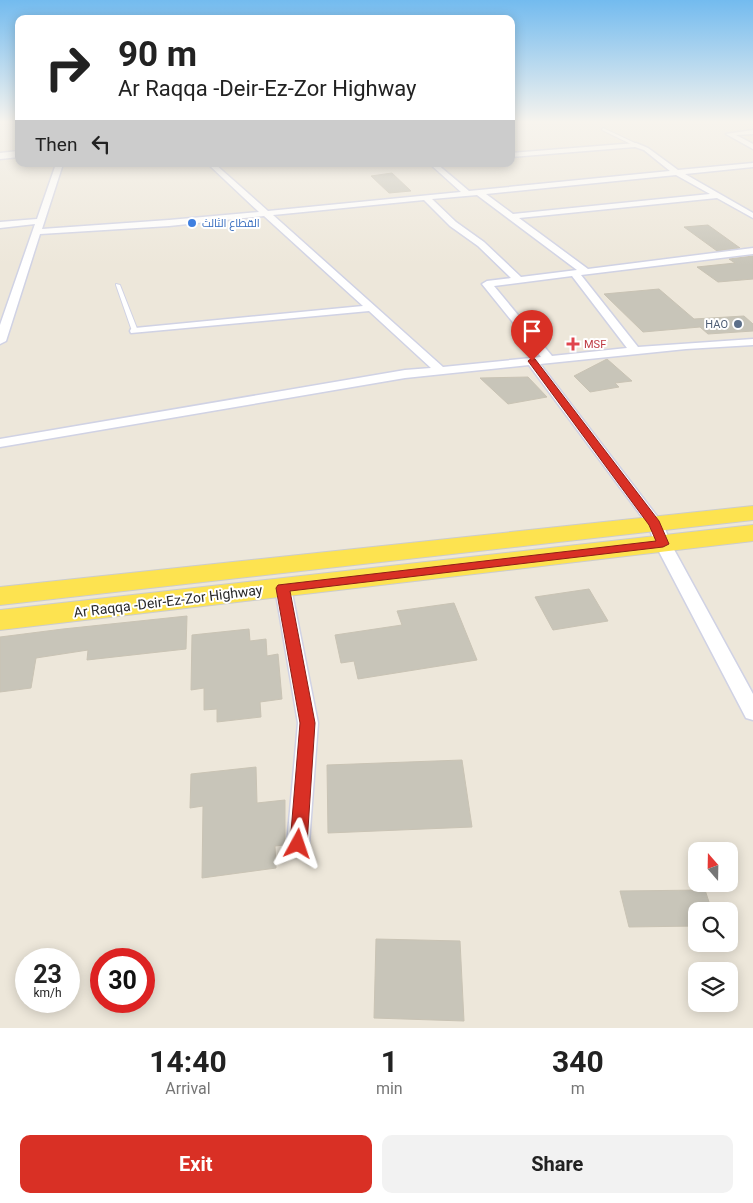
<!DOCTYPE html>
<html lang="en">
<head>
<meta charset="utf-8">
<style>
  :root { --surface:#fff; --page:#f2f2f2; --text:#222; --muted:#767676; --accent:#d93025 }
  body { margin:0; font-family:Roboto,Cairo,sans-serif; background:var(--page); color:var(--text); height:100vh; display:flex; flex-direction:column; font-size:19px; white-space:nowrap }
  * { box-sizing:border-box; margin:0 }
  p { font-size:16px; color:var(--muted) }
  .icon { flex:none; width:28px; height:28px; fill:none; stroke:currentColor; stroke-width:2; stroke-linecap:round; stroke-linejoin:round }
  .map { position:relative; height:1028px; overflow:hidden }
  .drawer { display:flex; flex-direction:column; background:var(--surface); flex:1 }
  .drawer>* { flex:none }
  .hud { position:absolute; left:15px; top:15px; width:500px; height:152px; border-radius:10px; box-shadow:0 2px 12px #0003; background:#fff; color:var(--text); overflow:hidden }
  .needle { width:32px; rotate:340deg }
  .fabs { position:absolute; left:688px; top:842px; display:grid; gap:10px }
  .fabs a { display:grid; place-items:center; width:50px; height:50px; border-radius:10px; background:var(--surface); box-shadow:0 2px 12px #0003; font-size:25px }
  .speed { position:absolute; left:15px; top:948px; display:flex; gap:10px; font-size:25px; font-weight:700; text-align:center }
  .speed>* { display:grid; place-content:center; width:65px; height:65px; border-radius:50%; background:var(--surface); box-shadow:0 2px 12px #0003; line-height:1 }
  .speed small { font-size:12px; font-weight:400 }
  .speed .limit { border:8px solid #d22; background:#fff; color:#111 }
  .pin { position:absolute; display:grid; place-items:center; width:42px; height:42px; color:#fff; margin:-51px -21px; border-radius:50% 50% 50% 0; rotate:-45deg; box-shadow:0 0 5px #0007 }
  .pin .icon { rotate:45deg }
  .me { position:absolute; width:55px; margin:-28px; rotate:5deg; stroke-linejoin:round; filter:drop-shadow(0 0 4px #0008) }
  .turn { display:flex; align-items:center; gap:18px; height:105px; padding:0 20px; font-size:22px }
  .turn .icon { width:65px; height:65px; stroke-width:2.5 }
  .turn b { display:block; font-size:35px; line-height:42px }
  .then { display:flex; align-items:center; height:48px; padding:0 20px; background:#0003; gap:10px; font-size:19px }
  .eta { display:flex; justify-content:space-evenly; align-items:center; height:85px; text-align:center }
  .eta b { font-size:30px; font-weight:700; line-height:35px }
  .primary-button { display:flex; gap:10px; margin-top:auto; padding:10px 20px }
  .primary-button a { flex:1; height:58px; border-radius:10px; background:var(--accent); color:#fff; font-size:20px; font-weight:700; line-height:58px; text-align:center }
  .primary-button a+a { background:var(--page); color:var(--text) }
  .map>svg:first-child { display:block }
  .building { fill:#c8c5b9; stroke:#c9c3b4 }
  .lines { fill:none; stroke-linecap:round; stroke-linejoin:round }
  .lane-casing { stroke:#d0d2e4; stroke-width:2 }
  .street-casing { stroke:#d0d2e4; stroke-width:3 }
  .secondary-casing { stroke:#d0d2e4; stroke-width:3 }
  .primary-casing { stroke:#ccc; stroke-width:2 }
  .lane { fill:#fff; fill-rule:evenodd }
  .street { fill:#fff; fill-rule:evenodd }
  .secondary { fill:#fff; fill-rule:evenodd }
  .primary { fill:#fde350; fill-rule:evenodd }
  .route { fill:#d93025; stroke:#8d1f18 }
  .shop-dot { fill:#3f7fe0; stroke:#fff; stroke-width:2 }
  .service-dot { fill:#5c6f8a; stroke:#fff; stroke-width:2 }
  .health-dot { fill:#e0444e; stroke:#fff; stroke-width:2 }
  .labels { text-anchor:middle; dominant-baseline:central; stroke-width:4; stroke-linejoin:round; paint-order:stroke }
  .far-shop-label { font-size:11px; fill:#366cbe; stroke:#fff; text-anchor:start }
  .far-service-label { font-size:11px; fill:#4e5e75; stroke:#fff; text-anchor:end }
  .far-health-label { font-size:11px; fill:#be3a42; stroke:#fff; text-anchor:start }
  .street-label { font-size:14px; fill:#2a2a2a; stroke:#fff }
</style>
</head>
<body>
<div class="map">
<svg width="753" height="1028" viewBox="0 0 753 1028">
  <rect width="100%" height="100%" fill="#ede7da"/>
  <path class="building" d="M 392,173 L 411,191 L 389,193 L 371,176 Z
    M 708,225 L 740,248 L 717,251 L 684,227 Z
    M 753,256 L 753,279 L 718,282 L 697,267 L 735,263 L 729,259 Z
    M 659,289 L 694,319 L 744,316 L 753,324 L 753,331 L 708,334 L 700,327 L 643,332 L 604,294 Z
    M 607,359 L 632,381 L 615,383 L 619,387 L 590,392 L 574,376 Z
    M 528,377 L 547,397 L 508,404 L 480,378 Z
    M 589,589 L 608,621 L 553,630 L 535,597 Z
    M 454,603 L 477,660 L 358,679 L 354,661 L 341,663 L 335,635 L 402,625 L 397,611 Z
    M 187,616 L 186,649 L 87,660 L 88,650 L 36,658 L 31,688 L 0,692 L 0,637 L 63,629 Z
    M 249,629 L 250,641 L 266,639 L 267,656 L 278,654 L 282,699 L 260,702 L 261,717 L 217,722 L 217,709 L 204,710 L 204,688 L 191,690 L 192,635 Z
    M 462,760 L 472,827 L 328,833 L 327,765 Z
    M 256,767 L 257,803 L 285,800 L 285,845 L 275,846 L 276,868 L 202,878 L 203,806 L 190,808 L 191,774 Z
    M 705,890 L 712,911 L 696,911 L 696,926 L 629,927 L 620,891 Z
    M 376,939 L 460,941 L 464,1021 L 374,1018 Z"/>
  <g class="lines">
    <g class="lane-casing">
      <path id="lane" d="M 603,128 L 637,144 L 638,145 L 635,146 L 602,130 Z
        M 116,284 L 120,285 L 138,331 L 137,332 L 132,331 L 116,285 Z"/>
    </g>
    <g class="street-casing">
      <path id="street" d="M 753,130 L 753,134 L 736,135 L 753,144 L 753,149 L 726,134 Z
        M 636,143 L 648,148 L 678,170 L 753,163 L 753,167 L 685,174 L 753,213 L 753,218 L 717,198 L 519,218 L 588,269 L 753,248 L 753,254 L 581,275 L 638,347 L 753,339 L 753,345 L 686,349 L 540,364 L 663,524 L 671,544 L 753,694 L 753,720 L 746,718 L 655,544 L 648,525 L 529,365 L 405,378 L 0,447 L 0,439 L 405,370 L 431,368 L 369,311 L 131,333 L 130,331 L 131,329 L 135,328 L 363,306 L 264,216 L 169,226 L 40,234 L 6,341 L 0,344 L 0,325 L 35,224 L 0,228 L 0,222 L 37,219 L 56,164 L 63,164 L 42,229 L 169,220 L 259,212 L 208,164 L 215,164 L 268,211 L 461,192 L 430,164 L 437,164 L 469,191 L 670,171 L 644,150 L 635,147 L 511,157 L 511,153 ZM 676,175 L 710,194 L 513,214 L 486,194 ZM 477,195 L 577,270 L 521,277 L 484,242 L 456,222 L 432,199 ZM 424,200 L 450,226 L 478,246 L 511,278 L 487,281 L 482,284 L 541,357 L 443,367 L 273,215 ZM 572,276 L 627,348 L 552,356 L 494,286 Z
        M 283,582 L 289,584 L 291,588 L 318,723 L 309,844 L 306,851 L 298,854 L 290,851 L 287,844 L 298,723 L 275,588 L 277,584 Z"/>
    </g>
    <g class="secondary-casing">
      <path id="secondary" d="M 19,151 L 19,157 L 0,159 L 0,153 Z"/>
    </g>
    <g class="primary-casing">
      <path id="primary" d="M 753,506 L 753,520 L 0,605 L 0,587 Z
        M 753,525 L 753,541 L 0,630 L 0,610 Z"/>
    </g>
    <use href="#lane" class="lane"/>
    <use href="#street" class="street"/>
    <use href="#secondary" class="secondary"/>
    <use href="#primary" class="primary"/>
  </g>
  <linearGradient id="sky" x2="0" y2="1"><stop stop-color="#73bbef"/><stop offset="0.46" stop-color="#f7f4ee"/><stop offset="1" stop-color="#f7f4ee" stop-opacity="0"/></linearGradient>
  <rect width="753" height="265" fill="url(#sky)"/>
  <path class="route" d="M 532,358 L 535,359 L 659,521 L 669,544 L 663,547 L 290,591 L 315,723 L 307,844 L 304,849 L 298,852 L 292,849 L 290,844 L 300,723 L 276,588 L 278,585 L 656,541 L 649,525 L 528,361 Z"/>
  <circle class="shop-dot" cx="192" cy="223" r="5"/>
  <circle class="service-dot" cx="738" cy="324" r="5"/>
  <path class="health-dot" d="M570.5 336.5h5v5h5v5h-5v5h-5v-5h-5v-5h5z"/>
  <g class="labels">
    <g class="far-shop-label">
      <text x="202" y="223">القطاع الثالث</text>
    </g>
    <g class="far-service-label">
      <text x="728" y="324">HAO</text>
    </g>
    <g class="far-health-label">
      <text x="584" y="344">MSF</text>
    </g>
    <g class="street-label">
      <text transform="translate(168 601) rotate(-7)">Ar Raqqa -Deir-Ez-Zor Highway</text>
    </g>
  </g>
</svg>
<div class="fabs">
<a><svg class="needle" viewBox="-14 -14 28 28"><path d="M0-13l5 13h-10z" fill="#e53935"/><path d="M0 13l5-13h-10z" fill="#767676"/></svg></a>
<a><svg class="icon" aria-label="search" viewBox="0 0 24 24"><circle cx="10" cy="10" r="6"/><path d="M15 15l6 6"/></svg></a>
<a><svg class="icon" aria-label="layers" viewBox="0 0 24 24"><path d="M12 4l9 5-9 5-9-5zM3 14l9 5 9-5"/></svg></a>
</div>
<div class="speed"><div>23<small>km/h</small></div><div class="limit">30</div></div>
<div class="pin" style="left:532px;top:361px;background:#d93025"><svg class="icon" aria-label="arrive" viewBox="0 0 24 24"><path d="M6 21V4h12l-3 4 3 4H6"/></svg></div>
<svg class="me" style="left:298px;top:844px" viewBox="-20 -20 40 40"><path d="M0-17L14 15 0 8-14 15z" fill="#d93025" stroke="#fff" stroke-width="4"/></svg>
<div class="hud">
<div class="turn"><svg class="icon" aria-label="right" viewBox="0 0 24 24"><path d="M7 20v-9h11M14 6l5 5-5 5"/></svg><div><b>90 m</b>Ar Raqqa -Deir-Ez-Zor Highway</div></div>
<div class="then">Then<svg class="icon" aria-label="left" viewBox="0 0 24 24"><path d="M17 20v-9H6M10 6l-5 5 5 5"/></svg></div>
</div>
</div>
<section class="drawer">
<div class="eta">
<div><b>14:40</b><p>Arrival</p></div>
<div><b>1</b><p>min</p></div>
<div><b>340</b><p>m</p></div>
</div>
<div class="primary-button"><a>Exit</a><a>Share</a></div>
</section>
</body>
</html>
